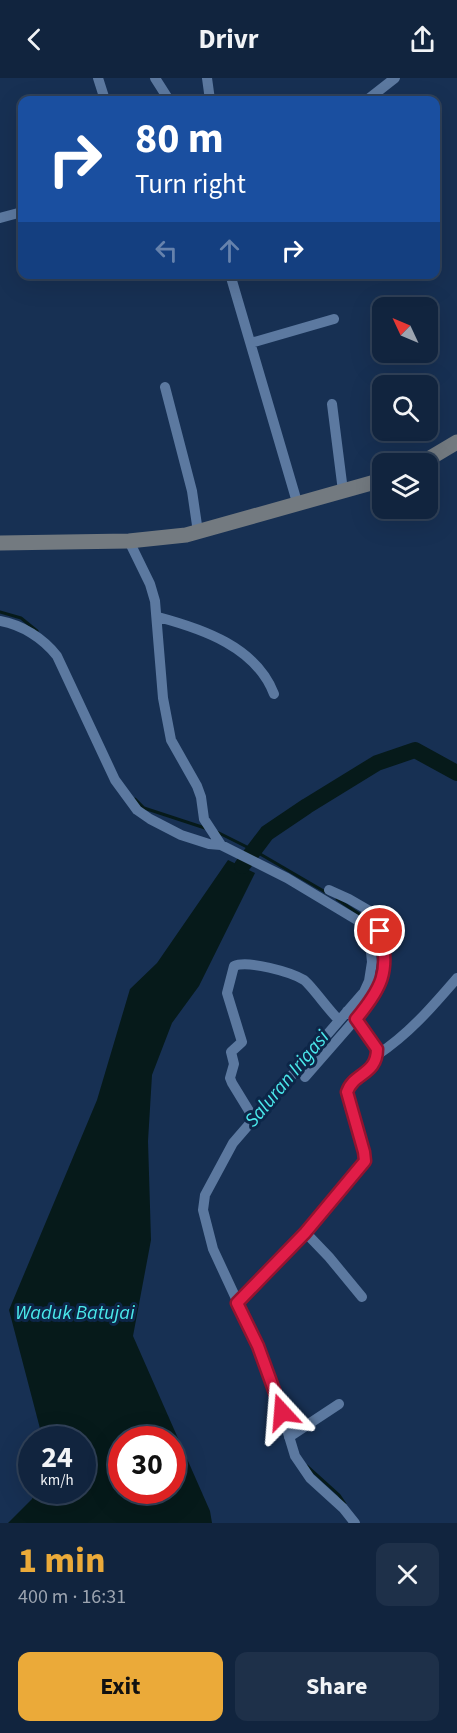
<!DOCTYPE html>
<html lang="en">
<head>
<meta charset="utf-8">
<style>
  :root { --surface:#11243e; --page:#1e3049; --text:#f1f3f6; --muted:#9ca4b0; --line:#304158; --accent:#ebaa39 }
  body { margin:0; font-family:"Source Sans 3",sans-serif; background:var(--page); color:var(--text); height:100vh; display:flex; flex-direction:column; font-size:22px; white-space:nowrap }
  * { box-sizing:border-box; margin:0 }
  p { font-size:20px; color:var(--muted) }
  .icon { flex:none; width:33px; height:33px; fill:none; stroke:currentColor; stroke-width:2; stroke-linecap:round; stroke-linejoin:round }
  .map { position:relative; height:1445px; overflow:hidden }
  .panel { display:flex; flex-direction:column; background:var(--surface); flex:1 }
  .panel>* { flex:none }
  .hud { position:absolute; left:18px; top:18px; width:422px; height:183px; border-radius:12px; box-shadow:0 6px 24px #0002,0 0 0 2px var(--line); background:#1a4fa0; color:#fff; overflow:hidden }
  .needle { width:39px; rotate:314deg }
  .controls { position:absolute; left:372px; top:219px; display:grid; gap:12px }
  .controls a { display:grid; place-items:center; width:66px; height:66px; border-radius:12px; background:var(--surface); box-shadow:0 6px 24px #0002,0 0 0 2px var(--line); font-size:30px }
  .speed { position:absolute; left:18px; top:1348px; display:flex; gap:12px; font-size:30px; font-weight:700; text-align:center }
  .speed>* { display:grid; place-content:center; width:78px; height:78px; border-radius:50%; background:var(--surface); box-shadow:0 6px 24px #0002,0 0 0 2px var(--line); line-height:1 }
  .speed small { font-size:15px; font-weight:400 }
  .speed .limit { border:9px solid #d22; background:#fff; color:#111 }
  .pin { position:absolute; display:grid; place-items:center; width:51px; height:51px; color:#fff; margin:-26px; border:3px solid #fff; border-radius:50%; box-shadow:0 2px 6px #0007 }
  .me { position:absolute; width:66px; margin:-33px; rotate:341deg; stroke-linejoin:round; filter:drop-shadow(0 0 4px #0008) }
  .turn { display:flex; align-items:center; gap:21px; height:126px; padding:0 18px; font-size:27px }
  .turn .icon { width:78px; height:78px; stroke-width:2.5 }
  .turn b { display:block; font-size:42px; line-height:51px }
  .lanes { display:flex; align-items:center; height:57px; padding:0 18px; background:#0003; justify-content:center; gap:30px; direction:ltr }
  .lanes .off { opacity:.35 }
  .round { display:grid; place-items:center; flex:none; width:63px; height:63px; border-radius:12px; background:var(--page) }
  .summary { display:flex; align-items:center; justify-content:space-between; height:102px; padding:0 18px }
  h1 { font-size:36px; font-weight:700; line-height:45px; color:var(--accent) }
  .action { display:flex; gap:12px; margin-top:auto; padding:12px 18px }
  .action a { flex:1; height:69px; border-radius:12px; background:var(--accent); color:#111; font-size:24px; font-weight:700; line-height:69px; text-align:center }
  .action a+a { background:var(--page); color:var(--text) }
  header { display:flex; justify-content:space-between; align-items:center; height:78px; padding:0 18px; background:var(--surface); font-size:27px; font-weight:700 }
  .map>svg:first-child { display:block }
  .water { fill:#061a1a; fill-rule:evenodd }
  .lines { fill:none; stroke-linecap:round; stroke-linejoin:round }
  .stream { stroke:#061a1a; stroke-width:3 }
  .river { stroke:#061a1a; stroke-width:16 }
  .street { stroke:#5c79a0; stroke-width:10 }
  .secondary { stroke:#737a80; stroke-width:15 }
  .route-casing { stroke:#92132f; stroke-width:15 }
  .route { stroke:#e11d48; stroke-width:10 }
  .labels { text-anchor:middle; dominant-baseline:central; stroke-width:6; stroke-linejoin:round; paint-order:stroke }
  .water-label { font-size:20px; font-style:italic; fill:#4ae8eb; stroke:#0d2648 }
</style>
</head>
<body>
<header><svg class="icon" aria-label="back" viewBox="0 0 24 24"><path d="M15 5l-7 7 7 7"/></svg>Drivr<svg class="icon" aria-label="share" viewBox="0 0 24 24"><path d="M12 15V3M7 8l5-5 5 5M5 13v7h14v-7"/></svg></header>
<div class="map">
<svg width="457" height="1445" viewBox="0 0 457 1445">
  <rect width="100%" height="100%" fill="#173053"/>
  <path class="water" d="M 228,782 L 255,795 L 199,908 L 172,945 L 152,997 L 148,1063 L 151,1162 L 133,1258 L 210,1433 L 212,1445 L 8,1445 L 32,1421 L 36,1413 L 82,1413 L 82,1362 L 43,1362 L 9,1232 L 97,1022 L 130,911 L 157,885 ZM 122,1362 L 172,1362 L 172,1413 L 122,1413 Z"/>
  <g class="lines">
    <path class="stream" d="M 0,534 L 21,540 L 37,553
      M 135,721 L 144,730 L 208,751
      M 217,754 L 255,773 L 327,815
      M 337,821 L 365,840 L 366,845
      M 307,1388 L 339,1417 L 345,1426"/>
    <path class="river" d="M 242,788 L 267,755 L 307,728 L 377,685 L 415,672 L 457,695"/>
    <path class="street" d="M 98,0 L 105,22
      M 155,0 L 169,22
      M 207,0 L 210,22
      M 367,22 L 395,0
      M 0,140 L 22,134
      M 230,196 L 297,424
      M 251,265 L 334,241
      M 165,309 L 192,413 L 198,454
      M 332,326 L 343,413
      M 129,463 L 150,506 L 155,523 L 163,620 L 171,662 L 197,708 L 201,719 L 204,741 L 221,767
      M 158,539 C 203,551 256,569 274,616
      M 0,543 C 22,547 43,560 57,578 L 115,702 L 137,732 L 150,741 L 181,757 L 209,766 L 221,767 L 287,800 L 362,845 L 370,863 L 372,884 L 369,903 L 364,914 L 233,1065 L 205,1117 L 203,1132 L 213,1171 L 258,1268 L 275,1312 L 295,1378 L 310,1400 L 343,1430 L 355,1445
      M 377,977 C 409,956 432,929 457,900
      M 305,999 L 374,920 L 383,897 L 383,866 L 380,853 L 372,838 L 368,832 L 349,821 L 329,812
      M 254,1041 L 232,1005 L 230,1000 L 234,986 L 231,974 L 242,964 L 227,915 L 234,888 C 248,882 291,894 304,902 C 311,907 330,934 339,942
      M 305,1154 L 329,1179 L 362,1219
      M 237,1225 L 283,1179 L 365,1083 C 366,1060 347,1038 347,1014 C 348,1005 356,1002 362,998 C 391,975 368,952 347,933
      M 289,1359 L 339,1326"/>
    <path class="secondary" d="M 420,386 L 457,364
      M 0,465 L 129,463 L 186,457 L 382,402"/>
  </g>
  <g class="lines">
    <g class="route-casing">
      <path id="route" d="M 282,1334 L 258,1268 L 237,1225 L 305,1155 L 365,1083 L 364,1074 L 347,1014 C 353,995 377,997 377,971 L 356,941 C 381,911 391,893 380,853"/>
    </g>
    <use href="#route" class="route"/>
  </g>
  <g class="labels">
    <g class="water-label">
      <text transform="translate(287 1001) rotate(-50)">Saluran Irigasi</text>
      <text x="75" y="1235">Waduk Batujai</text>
    </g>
  </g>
</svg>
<div class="controls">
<a><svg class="needle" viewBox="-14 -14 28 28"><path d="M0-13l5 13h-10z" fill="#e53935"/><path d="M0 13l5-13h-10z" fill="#9ca4b0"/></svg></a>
<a><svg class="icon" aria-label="search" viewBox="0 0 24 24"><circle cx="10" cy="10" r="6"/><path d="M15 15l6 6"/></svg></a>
<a><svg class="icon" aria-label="layers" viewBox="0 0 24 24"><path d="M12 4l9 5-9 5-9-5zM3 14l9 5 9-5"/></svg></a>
</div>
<div class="speed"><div>24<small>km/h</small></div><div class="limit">30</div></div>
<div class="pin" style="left:380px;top:853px;background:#d93025"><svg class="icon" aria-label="arrive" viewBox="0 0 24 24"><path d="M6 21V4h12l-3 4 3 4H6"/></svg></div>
<svg class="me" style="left:282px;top:1334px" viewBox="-20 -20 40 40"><path d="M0-17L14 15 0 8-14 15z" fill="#e11d48" stroke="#fff" stroke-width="4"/></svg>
<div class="hud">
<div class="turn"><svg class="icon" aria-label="right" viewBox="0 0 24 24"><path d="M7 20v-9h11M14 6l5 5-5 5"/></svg><div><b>80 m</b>Turn right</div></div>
<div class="lanes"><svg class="icon off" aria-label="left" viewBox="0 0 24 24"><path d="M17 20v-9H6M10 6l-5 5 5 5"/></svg><svg class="icon off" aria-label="ahead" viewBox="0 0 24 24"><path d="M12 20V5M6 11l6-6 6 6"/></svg><svg class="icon" aria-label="right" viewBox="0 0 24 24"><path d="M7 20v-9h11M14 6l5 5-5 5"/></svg></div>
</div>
</div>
<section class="panel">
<div class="summary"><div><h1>1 min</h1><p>400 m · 16:31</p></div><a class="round"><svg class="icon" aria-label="close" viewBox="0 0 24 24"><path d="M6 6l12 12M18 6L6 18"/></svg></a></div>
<div class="action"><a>Exit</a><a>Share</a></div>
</section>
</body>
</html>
